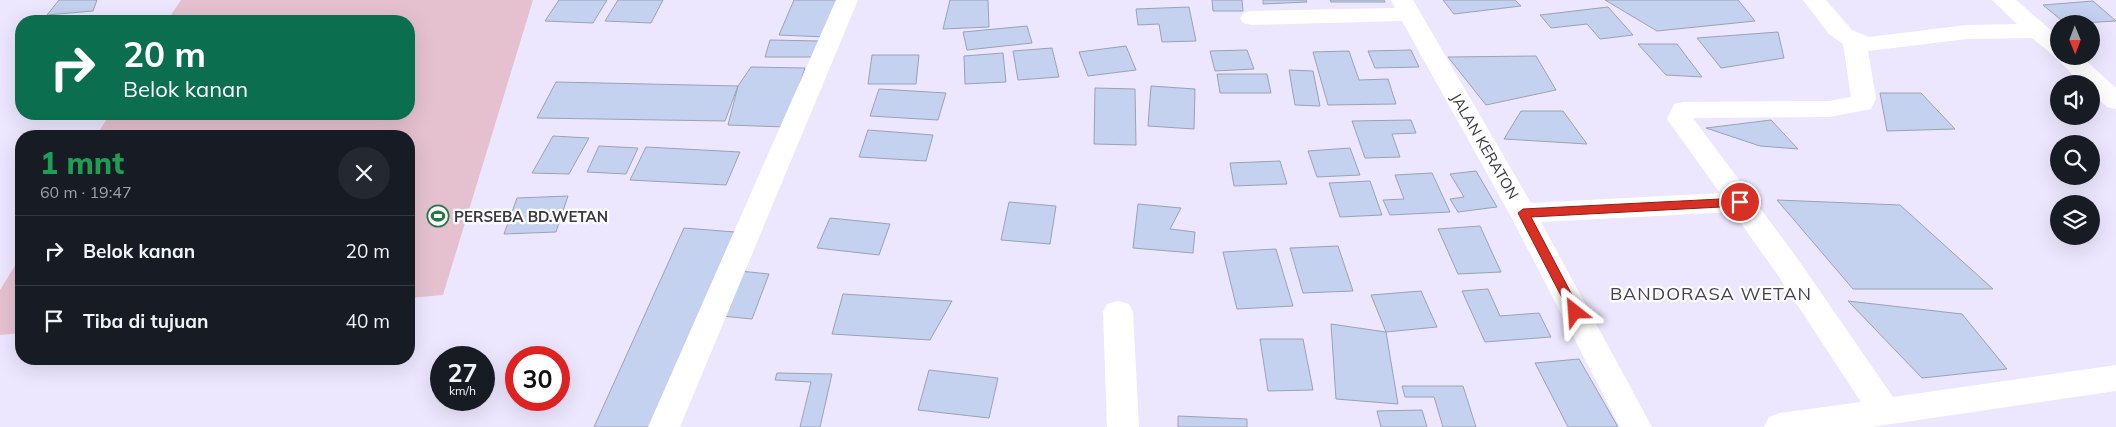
<!DOCTYPE html>
<html lang="id">
<head>
<meta charset="utf-8">
<style>
  :root { --surface:#171b24; --page:#242831; --text:#f1f3f6; --muted:#9ea1a6; --line:#363941 }
  body { margin:0; font-family:Mulish,sans-serif; background:var(--page); color:var(--text); height:100vh; display:flex; flex-direction:column; font-size:19px; white-space:nowrap }
  * { box-sizing:border-box; margin:0 }
  p { font-size:16px; color:var(--muted) }
  .icon { flex:none; width:28px; height:28px; fill:none; stroke:currentColor; stroke-width:2; stroke-linecap:round; stroke-linejoin:round }
  .map { position:relative; flex:1; overflow:hidden }
  .side { position:absolute; left:15px; top:130px; width:400px; height:235px; display:flex; flex-direction:column; background:var(--surface); border-radius:20px; box-shadow:0 5px 20px #0002 }
  .side>* { flex:none }
  .guide { position:absolute; left:15px; top:15px; width:400px; height:105px; border-radius:20px; box-shadow:0 5px 20px #0002; background:#0b6e4f; color:#fff; overflow:hidden }
  .needle { width:32px; rotate:179deg }
  .tools { position:absolute; left:2050px; top:15px; display:grid; gap:10px }
  .tools a { display:grid; place-items:center; width:50px; height:50px; border-radius:50%; background:var(--surface); box-shadow:0 5px 20px #0002; font-size:25px }
  .speed { position:absolute; left:430px; top:346px; display:flex; gap:10px; font-size:25px; font-weight:700; text-align:center }
  .speed>* { display:grid; place-content:center; width:65px; height:65px; border-radius:50%; background:var(--surface); box-shadow:0 5px 20px #0002; line-height:1 }
  .speed small { font-size:12px; font-weight:400 }
  .speed .limit { border:8px solid #d22; background:#fff; color:#111 }
  .pin { position:absolute; display:grid; place-items:center; width:42px; height:42px; color:#fff; margin:-21px; border:2px solid #fff; border-radius:50%; box-shadow:0 1px 5px #0007 }
  .me { position:absolute; width:55px; margin:-28px; rotate:332deg; stroke-linejoin:round; filter:drop-shadow(0 0 4px #0008) }
  .turn { display:flex; align-items:center; gap:18px; height:105px; padding:0 25px; font-size:22px }
  .turn .icon { width:65px; height:65px; stroke-width:2.5 }
  .turn b { display:block; font-size:35px; line-height:42px }
  .round { display:grid; place-items:center; flex:none; width:52px; height:52px; border-radius:26px; background:var(--page) }
  .summary { display:flex; align-items:center; justify-content:space-between; height:85px; padding:0 25px }
  h1 { font-size:30px; font-weight:800; line-height:38px; color:#1e9e55 }
  ul { padding:0; list-style:none }
  li { display:flex; align-items:center; gap:15px; height:70px; padding:0 25px; border-top:1px solid var(--line) }
  li div { flex:1 }
  li b { display:block; font-size:19px }
  li em { font-style:normal }
  .map>svg:first-child { display:block }
  .green { fill:#e5c1cf }
  .building { fill:#c4d1ef; stroke:#9aa2b6 }
  .lines { fill:none; stroke-linecap:round; stroke-linejoin:round }
  .street { fill:#fff; fill-rule:evenodd }
  .route { fill:#d93025; stroke:#8d1f18 }
  .labels { text-anchor:middle; dominant-baseline:central; stroke-width:4.5; stroke-linejoin:round; paint-order:stroke }
  .street-label { font-size:15px; fill:#393740; stroke:#fff }
  .poi-label { font-size:15px; font-weight:bold; fill:#393740; stroke:#fff; text-anchor:start }
  .quarter-label { font-size:18px; letter-spacing:1px; fill:#454153; stroke:#fff }
</style>
</head>
<body>
<div class="map">
<svg width="2116" height="427" viewBox="0 0 2116 427">
  <rect width="100%" height="100%" fill="#ece7fe"/>
  <path class="green" d="M 181,0 L 533,0 L 443,295 L 409,298 L 409,136 L 96,136 L 110,114 L 409,114 L 409,21 L 167,21 Z
    M 21,256 L 21,333 L 0,335 L 0,290 Z"/>
  <path class="building" d="M 59,0 L 97,0 L 93,11 L 47,15 Z
    M 559,0 L 607,0 L 593,23 L 545,21 Z
    M 618,0 L 663,0 L 651,23 L 605,21 Z
    M 794,0 L 839,0 L 826,37 L 779,35 Z
    M 950,0 L 988,0 L 989,27 L 943,29 Z
    M 1212,0 L 1242,0 L 1243,11 L 1213,11 Z
    M 1263,0 L 1306,0 L 1307,2 L 1263,4 Z
    M 1330,0 L 1384,0 L 1385,2 L 1331,2 Z
    M 1443,0 L 1515,0 L 1521,6 L 1454,14 Z
    M 1605,0 L 1738,0 L 1755,21 L 1657,31 Z
    M 2093,1 L 2116,21 L 2066,24 L 2043,5 Z
    M 1189,7 L 1196,41 L 1162,42 L 1159,24 L 1138,25 L 1136,9 Z
    M 1608,7 L 1633,35 L 1600,39 L 1587,24 L 1551,28 L 1540,15 Z
    M 1027,26 L 1032,43 L 967,50 L 963,32 Z
    M 1778,32 L 1784,58 L 1721,68 L 1697,38 Z
    M 770,40 L 819,41 L 814,57 L 765,57 Z
    M 1638,44 L 1677,44 L 1702,77 L 1666,75 Z
    M 1126,46 L 1136,70 L 1088,76 L 1079,52 Z
    M 1052,48 L 1059,77 L 1018,80 L 1013,51 Z
    M 1247,50 L 1254,69 L 1215,71 L 1210,51 Z
    M 1411,50 L 1419,67 L 1375,68 L 1368,51 Z
    M 1349,51 L 1359,80 L 1388,79 L 1396,104 L 1328,105 L 1313,52 Z
    M 1003,53 L 1006,82 L 965,84 L 964,56 Z
    M 872,55 L 919,55 L 916,84 L 868,84 Z
    M 1536,56 L 1556,90 L 1486,105 L 1448,57 Z
    M 751,67 L 805,68 L 785,127 L 728,125 L 738,86 Z
    M 1289,70 L 1313,71 L 1320,106 L 1295,105 Z
    M 1217,74 L 1267,74 L 1271,93 L 1220,93 Z
    M 556,82 L 738,86 L 725,121 L 537,118 Z
    M 1151,86 L 1195,89 L 1194,129 L 1148,126 Z
    M 1095,88 L 1135,89 L 1136,145 L 1094,144 Z
    M 879,89 L 946,93 L 938,120 L 870,116 Z
    M 1880,93 L 1921,93 L 1955,129 L 1887,131 Z
    M 1521,111 L 1563,111 L 1587,144 L 1504,139 Z
    M 1411,120 L 1416,133 L 1392,134 L 1400,157 L 1365,158 L 1352,121 Z
    M 1771,120 L 1798,149 L 1760,146 L 1706,128 Z
    M 868,130 L 933,135 L 926,161 L 859,157 Z
    M 553,136 L 589,138 L 569,174 L 532,173 Z
    M 599,146 L 638,148 L 626,174 L 587,172 Z
    M 646,147 L 740,152 L 726,185 L 630,180 Z
    M 1350,148 L 1360,175 L 1317,177 L 1308,151 Z
    M 1280,161 L 1287,184 L 1234,186 L 1230,163 Z
    M 1476,171 L 1497,207 L 1458,212 L 1450,199 L 1464,197 L 1450,174 Z
    M 1432,173 L 1450,212 L 1390,215 L 1383,200 L 1404,199 L 1395,175 Z
    M 1370,181 L 1382,215 L 1340,217 L 1329,183 Z
    M 568,196 L 556,232 L 504,234 L 517,198 Z
    M 1777,200 L 1900,205 L 1993,289 L 1853,289 Z
    M 1009,202 L 1056,206 L 1050,244 L 1001,240 Z
    M 1138,204 L 1181,208 L 1170,229 L 1195,232 L 1193,253 L 1133,248 Z
    M 830,218 L 890,224 L 879,255 L 817,248 Z
    M 1480,226 L 1501,272 L 1458,274 L 1438,229 Z
    M 684,228 L 735,232 L 655,427 L 594,427 Z
    M 1338,246 L 1353,291 L 1303,293 L 1290,248 Z
    M 1276,249 L 1293,306 L 1237,309 L 1223,252 Z
    M 740,271 L 769,274 L 752,319 L 721,316 Z
    M 1488,289 L 1500,316 L 1539,313 L 1551,337 L 1485,342 L 1462,291 Z
    M 1421,291 L 1437,327 L 1386,332 L 1371,295 Z
    M 843,294 L 952,301 L 930,340 L 832,334 Z
    M 1848,301 L 1962,314 L 2007,369 L 1922,378 Z
    M 1331,324 L 1386,332 L 1398,404 L 1336,399 Z
    M 1260,339 L 1303,339 L 1313,390 L 1268,391 Z
    M 1579,359 L 1618,427 L 1568,427 L 1535,363 Z
    M 929,370 L 998,378 L 989,418 L 918,410 Z
    M 777,373 L 832,374 L 820,427 L 800,427 L 811,382 L 775,380 Z
    M 1402,386 L 1463,386 L 1476,427 L 1443,427 L 1434,397 L 1405,397 Z
    M 1422,410 L 1427,427 L 1381,427 L 1377,411 Z
    M 1178,416 L 1247,419 L 1247,427 L 1178,427 Z"/>
  <g class="lines">
    <path class="street" d="M 836,0 L 858,0 L 680,427 L 648,427 Z
      M 1391,0 L 1413,0 L 1531,203 L 1720,193 L 1667,119 L 1674,104 L 1683,102 L 1829,101 L 1851,97 L 1843,44 L 1829,34 L 1803,0 L 1826,0 L 1852,30 L 1869,37 L 1967,25 L 2017,24 L 1992,0 L 2016,0 L 2059,37 L 2059,56 L 2081,56 L 2116,88 L 2116,109 L 2107,107 L 2091,92 L 2091,84 L 2082,84 L 2054,56 L 2032,38 L 1967,39 L 1868,51 L 1876,98 L 1871,109 L 1829,117 L 1693,118 L 1797,258 L 1893,397 L 2116,365 L 2116,391 L 1871,427 L 1764,427 L 1769,417 L 1780,413 L 1861,402 L 1777,274 L 1733,212 L 1541,222 L 1652,427 L 1620,427 L 1509,213 L 1402,21 L 1251,25 L 1243,23 L 1240,18 L 1243,13 L 1251,11 L 1395,8 Z
      M 1118,301 L 1129,304 L 1133,312 L 1139,427 L 1107,427 L 1103,312 L 1107,304 Z"/>
  </g>
  <path class="route" d="M 1740,198 L 1746,202 L 1740,206 L 1531,217 L 1581,312 L 1580,315 L 1571,315 L 1518,213 L 1523,209 Z"/>
  <defs>
    <g id="stadium-ring" transform="scale(1.125)"><circle r="9.5" fill="#fff" stroke="#287747" stroke-width="1.5"/><path d="M0-5a6.5 5 0 1 0 0 10a6.5 5 0 1 0 0-10ZM-3.5-1.8h7v3.6h-7Z" fill="#287747"/></g>
  </defs>
  <g fill-rule="evenodd">
    <use href="#stadium-ring" x="438" y="216"/>
  </g>
  <g class="labels">
    <g class="street-label">
      <text transform="translate(1485 146) rotate(60)">JALAN KERATON</text>
    </g>
    <g class="poi-label">
      <text x="454" y="216">PERSEBA BD.WETAN</text>
    </g>
    <g class="quarter-label">
      <text x="1711" y="293">BANDORASA WETAN</text>
    </g>
  </g>
</svg>
<div class="tools">
<a><svg class="needle" viewBox="-14 -14 28 28"><path d="M0-13l5 13h-10z" fill="#e53935"/><path d="M0 13l5-13h-10z" fill="#9ea1a6"/></svg></a>
<a><svg class="icon" aria-label="sound" viewBox="0 0 24 24"><path d="M4 9h4l5-4v14l-5-4H4zM17 9q2 3 0 6"/></svg></a>
<a><svg class="icon" aria-label="search" viewBox="0 0 24 24"><circle cx="10" cy="10" r="6"/><path d="M15 15l6 6"/></svg></a>
<a><svg class="icon" aria-label="layers" viewBox="0 0 24 24"><path d="M12 4l9 5-9 5-9-5zM3 14l9 5 9-5"/></svg></a>
</div>
<div class="speed"><div>27<small>km/h</small></div><div class="limit">30</div></div>
<div class="pin" style="left:1740px;top:202px;background:#d93025"><svg class="icon" aria-label="arrive" viewBox="0 0 24 24"><path d="M6 21V4h12l-3 4 3 4H6"/></svg></div>
<svg class="me" style="left:1575px;top:312px" viewBox="-20 -20 40 40"><path d="M0-17L14 15 0 8-14 15z" fill="#d93025" stroke="#fff" stroke-width="4"/></svg>
<div class="guide">
<div class="turn"><svg class="icon" aria-label="right" viewBox="0 0 24 24"><path d="M7 20v-9h11M14 6l5 5-5 5"/></svg><div><b>20 m</b>Belok kanan</div></div>
</div>
<section class="side">
<div class="summary"><div><h1>1 mnt</h1><p>60 m · 19:47</p></div><a class="round"><svg class="icon" aria-label="close" viewBox="0 0 24 24"><path d="M6 6l12 12M18 6L6 18"/></svg></a></div>
<ul>
<li><svg class="icon" aria-label="right" viewBox="0 0 24 24"><path d="M7 20v-9h11M14 6l5 5-5 5"/></svg><div><b>Belok kanan</b></div><em>20 m</em></li>
<li><svg class="icon" aria-label="arrive" viewBox="0 0 24 24"><path d="M6 21V4h12l-3 4 3 4H6"/></svg><div><b>Tiba di tujuan</b></div><em>40 m</em></li>
</ul>
</section>
</div>
</body>
</html>
